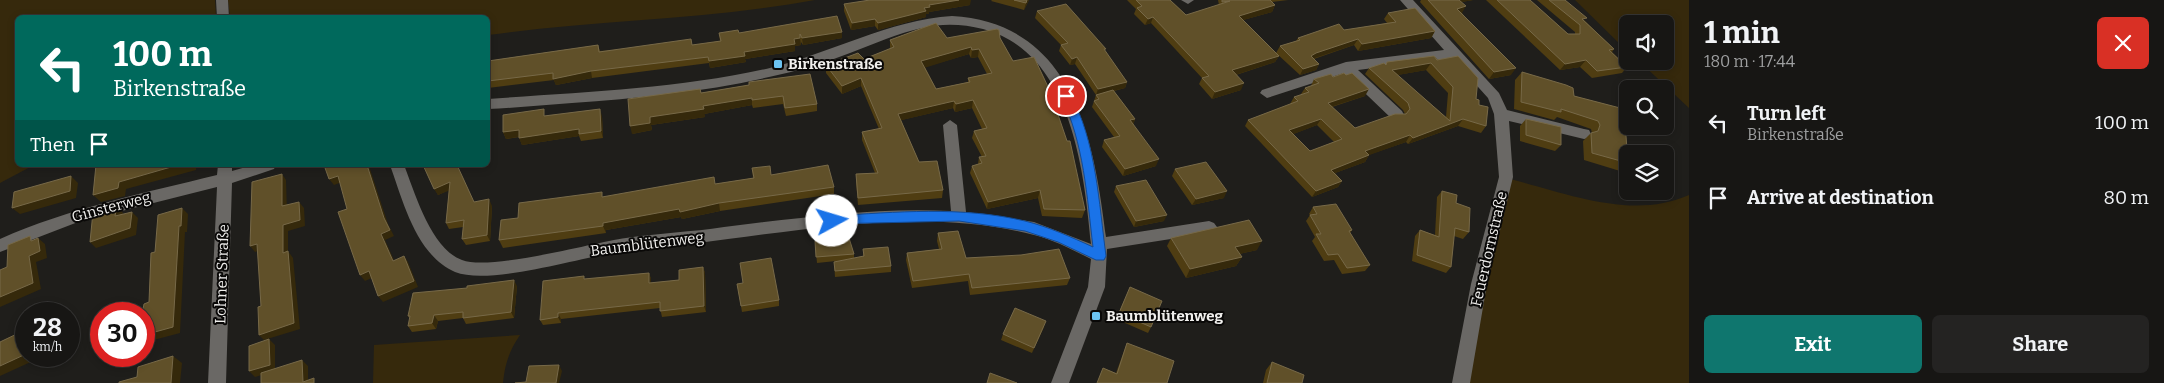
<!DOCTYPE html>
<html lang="en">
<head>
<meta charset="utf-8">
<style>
  :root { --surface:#171614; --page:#242322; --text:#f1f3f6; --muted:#9e9fa0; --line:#363534; --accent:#0f766e }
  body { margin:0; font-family:Bitter,serif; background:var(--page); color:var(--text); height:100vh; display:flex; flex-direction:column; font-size:19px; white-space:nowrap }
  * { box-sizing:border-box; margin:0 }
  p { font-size:16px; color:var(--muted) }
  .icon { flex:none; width:28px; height:28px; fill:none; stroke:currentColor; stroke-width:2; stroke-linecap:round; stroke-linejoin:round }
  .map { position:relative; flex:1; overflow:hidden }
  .drawer { display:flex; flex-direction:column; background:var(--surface); width:475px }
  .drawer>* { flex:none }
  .top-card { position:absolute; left:15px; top:15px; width:475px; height:152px; border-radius:8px; box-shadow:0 2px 8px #0003,0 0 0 1px var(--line); background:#00695c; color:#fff; overflow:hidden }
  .controls { position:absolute; left:1619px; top:15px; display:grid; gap:10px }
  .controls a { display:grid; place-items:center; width:55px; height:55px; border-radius:8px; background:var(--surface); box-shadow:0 2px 8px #0003,0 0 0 1px var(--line); font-size:25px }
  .speed { position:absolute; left:15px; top:302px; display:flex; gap:10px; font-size:25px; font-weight:700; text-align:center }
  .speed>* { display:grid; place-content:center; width:65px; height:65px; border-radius:50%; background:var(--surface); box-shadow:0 2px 8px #0003,0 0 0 1px var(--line); line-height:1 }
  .speed small { font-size:12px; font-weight:400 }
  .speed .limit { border:8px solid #d22; background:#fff; color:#111 }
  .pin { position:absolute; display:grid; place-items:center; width:42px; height:42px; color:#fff; margin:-21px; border:2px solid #fff; border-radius:50%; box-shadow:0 1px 5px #0007 }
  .me { position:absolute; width:55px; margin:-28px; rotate:84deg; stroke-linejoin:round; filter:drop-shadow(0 0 4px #0008) }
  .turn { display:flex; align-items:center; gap:18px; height:105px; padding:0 15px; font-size:22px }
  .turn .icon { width:65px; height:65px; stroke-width:2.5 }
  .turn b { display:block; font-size:35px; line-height:42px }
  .then { display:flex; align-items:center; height:48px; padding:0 15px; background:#0003; gap:10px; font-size:19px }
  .round { display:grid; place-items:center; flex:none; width:52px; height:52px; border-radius:8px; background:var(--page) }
  .headline { display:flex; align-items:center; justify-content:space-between; height:85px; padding:0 15px }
  h1 { font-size:30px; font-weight:700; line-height:38px }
  .cta { display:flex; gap:10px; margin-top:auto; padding:10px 15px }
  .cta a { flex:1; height:58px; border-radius:8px; background:var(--accent); color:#fff; font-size:20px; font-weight:700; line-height:58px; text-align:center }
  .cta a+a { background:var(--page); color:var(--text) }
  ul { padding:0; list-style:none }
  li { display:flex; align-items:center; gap:15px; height:75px; padding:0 15px }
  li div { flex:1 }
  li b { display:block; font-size:19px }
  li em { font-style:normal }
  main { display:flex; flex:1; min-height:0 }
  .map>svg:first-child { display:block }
  .green { fill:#36290c }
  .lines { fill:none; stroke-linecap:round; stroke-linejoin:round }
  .minor { fill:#6a6865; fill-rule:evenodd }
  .wall { fill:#4f3d12; fill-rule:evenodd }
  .shaded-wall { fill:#35290b }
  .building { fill:#605029; stroke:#776948; fill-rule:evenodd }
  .route { fill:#1a73e8; stroke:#114b97 }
  .poi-dot { fill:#6bc3f2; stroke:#090807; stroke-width:2 }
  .labels { text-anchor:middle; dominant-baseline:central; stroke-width:4; stroke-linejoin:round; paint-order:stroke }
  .poi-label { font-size:15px; font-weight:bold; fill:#f0efed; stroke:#090807; text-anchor:start }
  .street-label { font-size:15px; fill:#f0efed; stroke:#090807 }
</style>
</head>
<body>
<main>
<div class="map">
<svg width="1689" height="383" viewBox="0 0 1689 383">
  <rect width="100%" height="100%" fill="#1f1e1b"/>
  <path class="green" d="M 0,0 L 215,0 L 216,17 L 18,18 L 18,165 L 34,165 L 0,183 Z
    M 228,0 L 815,0 C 707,20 596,20 488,35 L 488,18 L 230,17 Z
    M 1575,0 L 1689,0 L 1689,108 L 1639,61 L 1665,61 L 1665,24 L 1628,24 L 1627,51 Z
    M 1506,178 C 1564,192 1631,221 1689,195 L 1689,383 L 1463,383 Z
    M 520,335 C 509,351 505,364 503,383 L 373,383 L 374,345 Z"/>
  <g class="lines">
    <path class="minor" d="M 216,0 L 228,0 L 229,18 L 217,18 Z
      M 1181,0 L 1194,0 L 1188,4 Z
      M 1400,0 L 1413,0 L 1499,93 L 1507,110 L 1584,129 L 1589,130 L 1591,134 L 1589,138 L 1584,139 L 1509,121 L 1513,177 L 1487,284 L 1470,383 L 1452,383 L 1471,284 L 1499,177 L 1494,114 L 1488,98 L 1452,58 L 1358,70 L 1402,111 L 1404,115 L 1402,119 L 1392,119 L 1344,73 L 1267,98 L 1260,93 L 1262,90 L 1346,62 L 1444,50 Z
      M 952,16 C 1073,23 1094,138 1106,237 L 1209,221 L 1214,223 L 1217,227 L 1214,231 L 1209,233 L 1107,249 L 1105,287 L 1069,383 L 1051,383 L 1088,287 L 1091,259 C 1073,250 1054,240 1034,235 C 936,209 828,226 728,239 C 688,245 648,247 608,254 C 572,260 488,285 455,272 C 416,255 403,201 390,165 L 404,165 C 415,193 431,249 462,260 C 491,271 591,243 626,238 C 659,233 692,232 724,227 C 799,218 875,207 951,211 L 943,125 L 950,120 L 957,125 L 966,212 L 1034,222 L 1091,244 C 1084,169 1071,52 983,29 C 963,24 943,23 922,28 C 898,33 874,44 850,53 C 824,63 797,71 769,77 C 704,92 638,98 572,103 C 544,105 515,108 488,109 L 488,99 C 582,92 678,89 770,68 C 831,53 889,20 952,16 Z
      M 218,165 L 232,165 L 232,171 L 253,165 L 276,165 L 274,169 L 232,183 L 226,383 L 208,383 L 217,187 L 78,222 L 0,252 L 0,239 C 70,208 144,193 217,175 Z"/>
  </g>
  <path class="wall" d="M 992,0 L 1029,0 L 1024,10 L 991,1 Z
    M 1127,0 L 1170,0 L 1186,15 L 1219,5 L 1218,0 L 1288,0 L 1272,2 L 1275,5 L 1272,12 L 1243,20 L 1279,56 L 1275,62 L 1236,75 L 1241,90 L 1212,99 L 1199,84 L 1202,78 L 1151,23 L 1145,25 L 1134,14 L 1136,9 Z
    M 1421,0 L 1473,0 L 1461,2 L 1462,13 L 1511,75 L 1489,79 L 1420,2 Z
    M 1486,0 L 1530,0 L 1568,34 L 1575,34 L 1575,32 L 1537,0 L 1565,0 L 1585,21 L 1614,49 L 1612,52 L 1627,67 L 1622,73 L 1592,78 L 1580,67 L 1560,70 Z
    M 844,4 L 970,5 L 929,12 L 929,14 L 926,14 L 926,17 L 878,30 L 875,26 L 851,30 L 844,11 Z
    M 1037,11 L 1105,51 L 1127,82 L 1125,88 L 1114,91 L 1135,119 L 1133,125 L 1156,166 L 1123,176 L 1102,147 L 1104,140 L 1114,137 L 1092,107 L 1096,95 L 1075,64 L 1070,65 L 1059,51 L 1061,45 L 1035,18 Z
    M 1388,13 L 1435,31 L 1431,38 L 1358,51 L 1354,45 L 1314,59 L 1319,64 L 1316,70 L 1300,75 L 1276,53 L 1280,46 L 1296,41 L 1298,38 L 1387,23 L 1384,19 Z
    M 837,16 L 842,38 L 803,45 L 801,42 L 801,45 L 795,46 L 795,51 L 745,59 L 746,62 L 710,68 L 709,63 L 592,78 L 556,85 L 554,80 L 488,88 L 488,61 L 598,45 L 600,51 L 692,45 L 720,41 L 719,33 L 739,33 Z
    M 947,38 L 1000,38 L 1085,210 L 1082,218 L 1042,216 L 1038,198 L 987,209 L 970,173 L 972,166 L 978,164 L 979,157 L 982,157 L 972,138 L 974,131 L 982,129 L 972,108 L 955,112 L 953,108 L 901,120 L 919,162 L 943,190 L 942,198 L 858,205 L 856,182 L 856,174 L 875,173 L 862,140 L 862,132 L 879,129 L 861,86 L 842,94 L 826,73 L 826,65 L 864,59 L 890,49 L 890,40 ZM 969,54 L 971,58 L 978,57 L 987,74 L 968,78 L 968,82 L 936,89 L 925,67 Z
    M 1434,56 L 1476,99 L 1479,105 L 1486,126 L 1481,133 L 1458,126 L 1408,144 L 1406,142 L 1368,155 L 1369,155 L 1365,162 L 1335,173 L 1342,181 L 1338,187 L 1312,197 L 1245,126 L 1248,120 L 1290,104 L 1294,97 L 1302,95 L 1301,94 L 1305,88 L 1311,86 L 1314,79 L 1333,77 L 1365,96 L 1332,107 L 1355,128 L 1405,114 L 1403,110 L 1365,74 L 1369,68 ZM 1426,70 L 1448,93 L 1446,117 L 1397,75 ZM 1317,125 L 1334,142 L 1310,151 L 1293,134 Z
    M 1522,72 L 1574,96 L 1624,109 L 1628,164 L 1620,171 L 1584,160 L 1583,141 L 1591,133 L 1592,133 L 1591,129 L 1557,117 L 1554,120 L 1514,109 L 1515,80 Z
    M 749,85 L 817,104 L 817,111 L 786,116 L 783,104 L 753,108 L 752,105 L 704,114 L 705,117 L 651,125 L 652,130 L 632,134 L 701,93 Z
    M 546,116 L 602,116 L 603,138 L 581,141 L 579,136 L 522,145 L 519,137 L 506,139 L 503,132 Z
    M 1526,119 L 1561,145 L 1555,151 L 1520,141 L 1520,126 Z
    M 423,165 L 474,202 L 492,206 L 490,241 L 466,245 L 462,239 L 463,227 L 449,229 L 446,223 L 449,190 L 438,195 Z
    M 752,168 L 771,175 L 834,187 L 834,194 L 720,211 L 682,219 L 681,217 L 606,230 L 606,233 L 503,248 L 499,240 L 518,218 L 604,197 L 715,184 L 753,178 Z
    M 1175,169 L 1224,198 L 1192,205 L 1172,176 Z
    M 1116,186 L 1164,221 L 1134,227 L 1114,192 Z
    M 1442,191 L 1456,203 L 1469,232 L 1463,239 L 1454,236 L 1451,267 L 1446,273 L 1412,261 L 1415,236 L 1420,230 L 1435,235 L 1437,197 Z
    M 1313,207 L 1352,230 L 1350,233 L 1370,265 L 1365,271 L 1342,274 L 1334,260 L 1324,261 L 1312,241 L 1315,237 L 1306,221 L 1310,215 L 1309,214 Z
    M 938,233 L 966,258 L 1070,278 L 1067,285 L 970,295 L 968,281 L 912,288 L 906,260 L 907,253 L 939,249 L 937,241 Z
    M 1171,238 L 1257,250 L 1239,254 L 1242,257 L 1236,266 L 1186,278 L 1167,246 Z
    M 815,241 L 854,254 L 854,258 L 863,256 L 863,249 L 891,266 L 891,272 L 835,277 L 834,262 L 836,261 L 817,263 Z
    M 703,267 L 705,273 L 706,312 L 662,317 L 660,308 L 561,319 L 561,323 L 543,325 L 540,320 L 585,279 L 649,273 L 651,279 L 651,283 L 679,280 Z
    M 737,284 L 779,300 L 779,306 L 742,312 Z
    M 517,286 L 514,318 L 466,324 L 463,318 L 438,321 L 436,329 L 412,332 L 408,326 L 410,319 L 408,316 Z
    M 1130,287 L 1151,327 L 1148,333 L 1116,319 Z
    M 1044,327 L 1032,353 L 1001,340 L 1003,334 Z
    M 1127,343 L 1167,383 L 1097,383 L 1103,368 L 1116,373 L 1124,351 Z
    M 1272,362 L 1302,383 L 1263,383 L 1266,370 Z"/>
  <path class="shaded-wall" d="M 959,0 L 971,0 L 970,5 L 929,12 L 929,14 L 926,14 L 926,17 L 878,30 L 878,23 L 924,8 L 929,5 Z
    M 1027,0 L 1029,0 L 1024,10 L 1026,3 Z
    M 1459,0 L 1473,0 L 1457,3 Z
    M 1275,5 L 1272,12 L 1236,22 L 1239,16 Z
    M 1466,6 L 1462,13 L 1457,9 Z
    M 1153,17 L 1151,23 L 1145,25 L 1148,19 Z
    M 875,19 L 875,26 L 851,30 L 852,23 Z
    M 1435,31 L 1431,38 L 1358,51 L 1362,44 Z
    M 842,32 L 842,38 L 803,45 L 802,38 Z
    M 800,38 L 801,45 L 795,46 L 795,51 L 745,59 L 746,62 L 710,68 L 709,61 L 794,39 Z
    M 1358,39 L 1354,45 L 1312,59 L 1311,56 L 1316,53 Z
    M 971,47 L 969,54 L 921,69 L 921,61 Z
    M 979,49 L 978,57 L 971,58 L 972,50 Z
    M 1279,56 L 1275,62 L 1229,77 L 1232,70 Z
    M 1077,57 L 1075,64 L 1070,65 L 1072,59 Z
    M 1586,60 L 1580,67 L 1560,70 L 1565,64 Z
    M 1431,63 L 1426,70 L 1387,77 L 1392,70 Z
    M 1319,64 L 1316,70 L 1300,75 L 1303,69 Z
    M 1516,68 L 1511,75 L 1489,79 L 1494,72 Z
    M 591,71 L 592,78 L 556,85 L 553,79 Z
    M 861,78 L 861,86 L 842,94 L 842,86 Z
    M 1127,82 L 1125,88 L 1096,95 L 1098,89 Z
    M 1244,83 L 1241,90 L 1212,99 L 1215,92 Z
    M 1369,89 L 1365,96 L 1324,109 L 1328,103 Z
    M 752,98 L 752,105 L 704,114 L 703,106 Z
    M 973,100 L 972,108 L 955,112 L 956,104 Z
    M 954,101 L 953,108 L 898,121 L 898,114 Z
    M 600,109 L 602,116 L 603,138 L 601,131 Z
    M 704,109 L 705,117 L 651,125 L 652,130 L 632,134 L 630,126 L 650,117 Z
    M 1135,119 L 1133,125 L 1130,120 Z
    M 1321,119 L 1317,125 L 1286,137 L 1289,130 Z
    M 1463,119 L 1458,126 L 1408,144 L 1413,138 Z
    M 579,129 L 579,136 L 522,145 L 519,138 Z
    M 519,130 L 522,136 L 506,139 L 503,132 Z
    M 1410,135 L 1406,142 L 1361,158 L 1365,151 Z
    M 1369,155 L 1365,162 L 1327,176 L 1331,170 Z
    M 1159,159 L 1156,166 L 1123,176 L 1125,169 Z
    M 178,165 L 196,165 L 196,170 L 126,189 L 125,196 L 101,202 L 93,195 L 119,182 Z
    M 367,165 L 369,166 L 388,224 L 394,236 L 385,240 L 397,267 L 393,261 L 381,234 L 384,218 Z
    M 282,174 L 286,180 L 287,213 L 282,206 Z
    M 71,176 L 78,183 L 76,198 L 20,214 L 12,208 Z
    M 338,176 L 342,182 L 334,185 L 329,179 Z
    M 1342,181 L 1338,187 L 1312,197 L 1316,191 Z
    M 450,182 L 453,189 L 438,195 L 434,189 Z
    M 1040,190 L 1038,198 L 987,209 L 988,202 Z
    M 1227,191 L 1224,198 L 1192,205 L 1196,199 Z
    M 489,199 L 492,206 L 490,241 L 487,235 Z
    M 299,202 L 304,208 L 305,226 L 288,231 L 288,259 L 283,253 L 283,225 Z
    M 719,203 L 720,211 L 682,219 L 681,217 L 606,230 L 606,233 L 603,226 L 603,223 L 679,209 Z
    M 117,206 L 123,213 L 122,223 L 115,216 Z
    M 182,208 L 188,214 L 187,232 L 185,232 L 180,333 L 146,342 L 144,340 L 144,335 L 179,226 Z
    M 132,212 L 138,218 L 136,235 L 96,248 L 90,242 Z
    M 1167,215 L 1164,221 L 1134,227 L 1136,221 Z
    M 38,238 L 45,244 L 47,258 L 36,262 L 41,289 L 0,307 L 0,297 L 29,256 Z
    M 1262,241 L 1257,250 L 1230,256 L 1235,247 Z
    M 257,244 L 262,250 L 255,252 L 250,246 Z
    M 288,251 L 293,258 L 300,329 L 264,340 L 259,335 Z
    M 404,256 L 408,262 L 418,287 L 383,302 L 378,296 Z
    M 1242,257 L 1236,266 L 1186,278 L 1190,269 Z
    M 703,267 L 705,273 L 706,312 L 704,306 Z
    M 369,271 L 374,277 L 365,281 L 360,275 Z
    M 649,273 L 651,279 L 651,289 L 649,283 Z
    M 514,280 L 517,286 L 514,318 L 511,312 Z
    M 558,313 L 561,319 L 561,323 L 558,317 Z
    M 434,315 L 438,321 L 436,329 L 432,323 Z
    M 1046,321 L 1044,327 L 1032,353 L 1034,348 Z
    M 23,331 L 26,334 L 26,351 Z
    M 269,339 L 275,345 L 275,371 L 255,377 L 249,371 Z
    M 26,354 L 26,356 L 34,356 L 35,360 L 0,376 L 0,366 Z
    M 173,356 L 182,363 L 180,383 L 171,383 Z
    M 302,360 L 308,366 L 308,383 L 303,382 Z
    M 559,365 L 562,371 L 559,383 L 556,383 Z"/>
  <path class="building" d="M 870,0 L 959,0 L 929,5 L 930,7 L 924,8 L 926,11 L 878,23 L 875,19 L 852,23 L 844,4 Z
    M 1014,0 L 1027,0 L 1026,3 Z
    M 1136,0 L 1170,0 L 1186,15 L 1230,1 L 1222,2 L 1222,0 L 1270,0 L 1275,5 L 1239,16 L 1279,56 L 1232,70 L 1244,83 L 1215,92 L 1202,78 L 1209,76 L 1153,17 L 1148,19 L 1137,8 L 1142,6 Z
    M 1428,0 L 1459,0 L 1466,6 L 1457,9 L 1516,68 L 1494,72 Z
    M 1497,0 L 1530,0 L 1568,34 L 1580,34 L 1580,25 L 1549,0 L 1565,0 L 1587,18 L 1582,19 L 1614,49 L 1609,50 L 1627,67 L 1597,71 L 1586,60 L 1565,64 Z
    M 1066,4 L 1106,49 L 1104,49 L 1127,82 L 1098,89 L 1077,57 L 1072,59 L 1061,45 L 1068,43 L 1037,11 Z
    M 1415,8 L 1435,31 L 1362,44 L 1358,39 L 1316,53 L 1311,56 L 1319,64 L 1303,69 L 1280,46 L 1300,40 L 1298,38 L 1339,24 L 1344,30 L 1396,22 L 1388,13 Z
    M 837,16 L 842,32 L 802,38 L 800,34 L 800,38 L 794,39 L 795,44 L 744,52 L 745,56 L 709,61 L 708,57 L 591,71 L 553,79 L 553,73 L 488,81 L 488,61 L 598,45 L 599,52 L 691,39 L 692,45 L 721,41 L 719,33 L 738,30 L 739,33 Z
    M 936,23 L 947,38 L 997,29 L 999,30 L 1000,38 L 1013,61 L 1034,57 L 1050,91 L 1067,141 L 1070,141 L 1085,210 L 1044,209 L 1040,190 L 988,202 L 972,166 L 982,163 L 979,157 L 986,156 L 974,131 L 987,128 L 973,100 L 956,104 L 954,101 L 898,114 L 919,162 L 937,161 L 943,190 L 858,198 L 856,174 L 878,173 L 862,132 L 882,128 L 861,78 L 842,86 L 826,65 L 858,53 L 864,59 L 894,47 L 890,40 ZM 971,47 L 972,50 L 979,49 L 992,73 L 968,78 L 970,82 L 936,89 L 921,61 Z
    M 1434,56 L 1437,60 L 1458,56 L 1478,78 L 1476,99 L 1479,100 L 1479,105 L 1488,107 L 1486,126 L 1463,119 L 1413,138 L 1410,135 L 1365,151 L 1369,155 L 1331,170 L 1342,181 L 1316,191 L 1248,120 L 1298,101 L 1294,97 L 1309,92 L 1305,88 L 1319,83 L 1314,79 L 1331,74 L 1333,77 L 1344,73 L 1346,75 L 1352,73 L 1369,89 L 1328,103 L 1355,128 L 1395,114 L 1406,114 L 1410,109 L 1408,103 L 1369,68 L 1384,63 L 1386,65 L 1387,62 ZM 1431,63 L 1453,87 L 1450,121 L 1392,70 ZM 1321,119 L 1342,139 L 1310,151 L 1289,130 Z
    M 1522,72 L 1566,85 L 1573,88 L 1574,96 L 1624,109 L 1628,163 L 1592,153 L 1591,133 L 1598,131 L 1600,125 L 1598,121 L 1561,109 L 1561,112 L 1521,102 Z
    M 810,74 L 817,104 L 785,108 L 783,96 L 752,100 L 752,98 L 703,106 L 704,109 L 650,117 L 650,123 L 630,126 L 628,99 L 700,89 L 701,93 L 749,85 L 749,82 Z
    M 1113,90 L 1135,119 L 1130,120 L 1159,159 L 1125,169 L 1104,140 L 1120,136 L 1094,101 L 1099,99 L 1096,95 Z
    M 544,109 L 544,116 L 600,109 L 601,131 L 579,134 L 579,129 L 519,138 L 519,130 L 503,132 L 503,115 Z
    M 1526,119 L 1561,127 L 1561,145 L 1526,135 Z
    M 1206,162 L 1227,191 L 1196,199 L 1175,169 Z
    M 96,165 L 178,165 L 119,182 L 118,188 L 93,195 Z
    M 324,165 L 367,165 L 384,218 L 390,230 L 381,234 L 393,261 L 404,256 L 414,281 L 378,296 L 369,271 L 360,275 L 338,212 L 347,209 L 338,176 L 329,179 Z
    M 423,165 L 457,165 L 474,202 L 489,199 L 487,235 L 462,239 L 464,220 L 446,223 L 450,182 L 434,189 Z
    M 828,165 L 834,187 L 719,203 L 680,212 L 679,209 L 603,223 L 603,226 L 499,240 L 501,220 L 518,218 L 519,203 L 602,192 L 602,197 L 714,177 L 715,184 L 754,178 L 752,168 L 770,166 L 771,175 Z
    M 282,174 L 282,206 L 299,202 L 300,220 L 283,225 L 283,253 L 288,251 L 294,323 L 259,335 L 258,307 L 261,306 L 257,244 L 250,246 L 252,182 Z
    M 71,176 L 70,191 L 12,208 L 14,192 Z
    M 1146,180 L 1167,215 L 1136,221 L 1116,186 Z
    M 1442,191 L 1457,195 L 1456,203 L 1470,208 L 1469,232 L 1455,228 L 1451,267 L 1417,255 L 1420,230 L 1439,237 Z
    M 1336,204 L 1352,230 L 1349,231 L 1370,265 L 1347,268 L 1338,254 L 1328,255 L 1316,234 L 1321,234 L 1310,215 L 1317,214 L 1313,207 Z
    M 117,206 L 115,216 L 132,212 L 130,228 L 90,242 L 93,212 Z
    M 182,208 L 181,226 L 179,226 L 173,327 L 144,335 L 144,314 L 142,314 L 144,304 L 149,302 L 151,253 L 155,252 L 158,215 Z
    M 1249,220 L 1262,241 L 1235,247 L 1242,257 L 1190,269 L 1171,238 Z
    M 958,231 L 966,258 L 1021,255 L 1059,249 L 1070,278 L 972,288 L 969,274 L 913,281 L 907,253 L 942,249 L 938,233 Z
    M 30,236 L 31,241 L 38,238 L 40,251 L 29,256 L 33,283 L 0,297 L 0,270 L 7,267 L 8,245 Z
    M 849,238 L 854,254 L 816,257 L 815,241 Z
    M 888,247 L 891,266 L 835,271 L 834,262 L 864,256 L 863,249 Z
    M 771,258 L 779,300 L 741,306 L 737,284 L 743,283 L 740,263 Z
    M 703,267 L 704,306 L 660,311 L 660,302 L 558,313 L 558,317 L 540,320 L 543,281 L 584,276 L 584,279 L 649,273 L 649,283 L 679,280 L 679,270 Z
    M 514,280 L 511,312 L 463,318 L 463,312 L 434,315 L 432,323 L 408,326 L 410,316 L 408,316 L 413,293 L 467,288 L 467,286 Z
    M 1130,287 L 1162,301 L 1151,327 L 1119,313 Z
    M 1015,308 L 1046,321 L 1034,348 L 1003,334 Z
    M 23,331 L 26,354 L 0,366 L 0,342 Z
    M 269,339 L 270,365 L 249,371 L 249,346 Z
    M 1127,343 L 1174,361 L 1167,383 L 1097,383 L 1103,368 L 1117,374 Z
    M 173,356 L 171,383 L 119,383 L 119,382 L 137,377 L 138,367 Z
    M 302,360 L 303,382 L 314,378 L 314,383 L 261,383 L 261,373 Z
    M 1272,362 L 1304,375 L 1302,383 L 1267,383 Z
    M 559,365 L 556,383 L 515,383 L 526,382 L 529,366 Z
    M 990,373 L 1017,383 L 987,383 Z"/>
  <path class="route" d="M 1066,93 L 1070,94 C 1096,140 1099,204 1106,256 L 1104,260 L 1096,260 L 1058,242 L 1025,231 L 959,221 L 828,224 L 828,217 L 832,216 C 896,212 962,206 1025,221 C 1049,227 1071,237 1093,247 C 1087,197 1084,143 1061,96 Z"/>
  <g class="poi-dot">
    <rect x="773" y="59" width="10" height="10" rx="2.5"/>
    <rect x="1091" y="311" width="10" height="10" rx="2.5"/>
  </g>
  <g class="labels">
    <g class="poi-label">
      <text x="788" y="64">Birkenstraße</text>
      <text x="1106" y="316">Baumblütenweg</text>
    </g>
    <g class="street-label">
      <text transform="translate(111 207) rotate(-15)">Ginsterweg</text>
      <text transform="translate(647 244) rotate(-7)">Baumblütenweg</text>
      <text transform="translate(1489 249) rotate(-77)">Feuerdornstraße</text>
      <text transform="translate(222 274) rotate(-88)">Lohner Straße</text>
    </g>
  </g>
</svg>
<div class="controls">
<a><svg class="icon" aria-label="sound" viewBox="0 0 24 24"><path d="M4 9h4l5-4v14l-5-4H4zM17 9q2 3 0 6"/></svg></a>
<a><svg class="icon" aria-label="search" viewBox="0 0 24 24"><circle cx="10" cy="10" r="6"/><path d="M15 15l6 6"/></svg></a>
<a><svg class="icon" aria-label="layers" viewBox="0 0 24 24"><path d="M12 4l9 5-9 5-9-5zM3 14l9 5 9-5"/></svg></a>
</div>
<div class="speed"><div>28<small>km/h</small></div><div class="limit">30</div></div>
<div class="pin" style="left:1066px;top:96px;background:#d93025"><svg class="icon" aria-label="arrive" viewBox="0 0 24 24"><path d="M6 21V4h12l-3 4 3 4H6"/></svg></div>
<svg class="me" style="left:832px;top:221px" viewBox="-20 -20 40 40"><circle r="19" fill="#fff"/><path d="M0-13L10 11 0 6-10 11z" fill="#1a73e8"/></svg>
<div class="top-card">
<div class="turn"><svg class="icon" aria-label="left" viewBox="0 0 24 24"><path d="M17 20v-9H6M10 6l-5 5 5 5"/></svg><div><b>100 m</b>Birkenstraße</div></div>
<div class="then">Then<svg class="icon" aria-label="arrive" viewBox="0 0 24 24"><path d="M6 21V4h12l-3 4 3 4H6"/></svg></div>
</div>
</div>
<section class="drawer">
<div class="headline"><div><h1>1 min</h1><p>180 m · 17:44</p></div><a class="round" style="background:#d93025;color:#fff"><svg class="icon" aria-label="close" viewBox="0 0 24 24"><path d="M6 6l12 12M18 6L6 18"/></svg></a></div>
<ul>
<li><svg class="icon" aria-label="left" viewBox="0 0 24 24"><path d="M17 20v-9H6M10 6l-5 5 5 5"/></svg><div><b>Turn left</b><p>Birkenstraße</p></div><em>100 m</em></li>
<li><svg class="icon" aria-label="arrive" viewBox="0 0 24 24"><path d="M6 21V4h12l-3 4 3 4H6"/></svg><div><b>Arrive at destination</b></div><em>80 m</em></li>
</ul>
<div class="cta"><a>Exit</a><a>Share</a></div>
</section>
</main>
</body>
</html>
